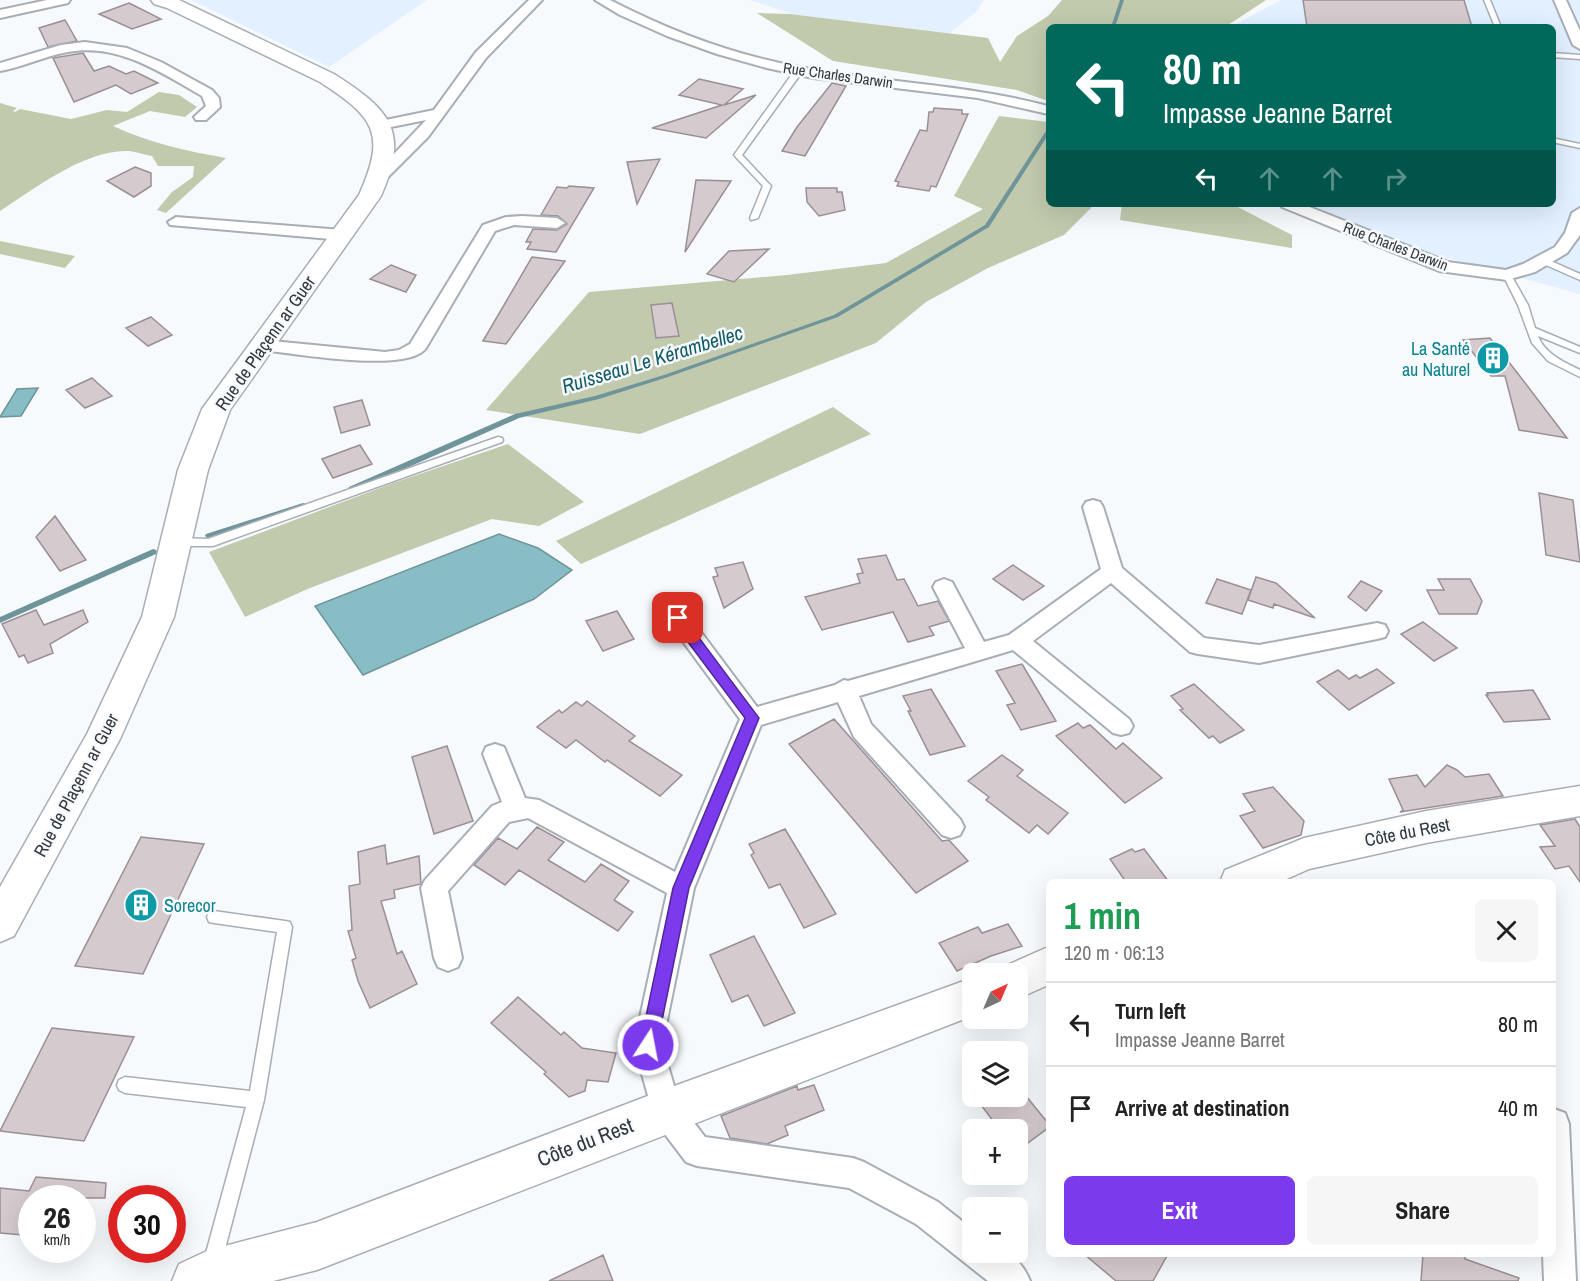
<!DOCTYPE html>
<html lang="en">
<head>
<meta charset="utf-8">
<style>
  :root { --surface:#fff; --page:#f6f6f6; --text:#222; --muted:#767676; --line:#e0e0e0; --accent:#7c3aed }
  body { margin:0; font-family:"Archivo Narrow",sans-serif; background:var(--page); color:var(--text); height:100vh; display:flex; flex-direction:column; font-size:22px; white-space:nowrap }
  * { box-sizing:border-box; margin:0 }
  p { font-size:20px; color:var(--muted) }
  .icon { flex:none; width:33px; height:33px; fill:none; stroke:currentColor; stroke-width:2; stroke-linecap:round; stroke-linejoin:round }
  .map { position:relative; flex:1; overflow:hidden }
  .panel { position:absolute; left:1046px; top:879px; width:510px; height:378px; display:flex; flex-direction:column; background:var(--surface); border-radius:9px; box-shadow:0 6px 24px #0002 }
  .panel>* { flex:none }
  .guide { position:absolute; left:1046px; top:24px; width:510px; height:183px; border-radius:9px; box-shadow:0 6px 24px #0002; background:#00695c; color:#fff; overflow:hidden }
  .needle { width:39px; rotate:44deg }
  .fabs { position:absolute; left:962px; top:963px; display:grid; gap:12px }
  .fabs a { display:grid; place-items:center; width:66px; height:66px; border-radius:9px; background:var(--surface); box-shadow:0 6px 24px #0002; font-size:30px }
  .speed { position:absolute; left:18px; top:1185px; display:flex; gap:12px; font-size:30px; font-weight:700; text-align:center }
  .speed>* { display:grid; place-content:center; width:78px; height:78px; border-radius:50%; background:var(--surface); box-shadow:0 6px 24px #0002; line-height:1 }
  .speed small { font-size:15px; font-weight:400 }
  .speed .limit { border:9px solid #d22; background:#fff; color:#111 }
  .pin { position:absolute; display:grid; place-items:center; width:51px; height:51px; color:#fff; margin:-26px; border-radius:12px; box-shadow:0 3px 9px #0006 }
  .me { position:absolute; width:66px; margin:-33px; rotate:11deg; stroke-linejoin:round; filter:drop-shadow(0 0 4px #0008) }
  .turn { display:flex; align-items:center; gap:21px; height:126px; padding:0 18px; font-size:27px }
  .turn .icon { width:78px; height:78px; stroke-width:2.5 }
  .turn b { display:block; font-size:42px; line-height:51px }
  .lanes { display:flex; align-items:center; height:57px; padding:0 18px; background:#0003; justify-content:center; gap:30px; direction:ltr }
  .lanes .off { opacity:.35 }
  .round { display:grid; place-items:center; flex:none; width:63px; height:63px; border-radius:9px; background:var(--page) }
  .headline { display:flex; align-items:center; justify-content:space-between; height:102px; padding:0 18px }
  h1 { font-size:36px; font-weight:700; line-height:45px; color:#1e9e55 }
  .action { display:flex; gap:12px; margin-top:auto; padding:12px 18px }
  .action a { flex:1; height:69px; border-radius:9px; background:var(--accent); color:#fff; font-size:24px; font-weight:700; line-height:69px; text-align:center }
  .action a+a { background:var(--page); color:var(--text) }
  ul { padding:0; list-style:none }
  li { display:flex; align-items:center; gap:18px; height:84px; padding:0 18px; border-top:2px solid var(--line) }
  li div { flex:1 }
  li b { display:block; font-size:22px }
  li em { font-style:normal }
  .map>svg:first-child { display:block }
  .built { fill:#e3f0ff }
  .green { fill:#c1caad }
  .water { fill:#88bdc5; stroke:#6f959b; stroke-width:1.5 }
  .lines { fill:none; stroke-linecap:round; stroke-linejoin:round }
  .stream { fill:#6f959b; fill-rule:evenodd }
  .building { fill:#d5cace; stroke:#9a8f94; stroke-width:1.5 }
  .lane-casing { stroke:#a7aeb6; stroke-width:3 }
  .street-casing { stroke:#a7aeb6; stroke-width:4 }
  .secondary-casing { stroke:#a7aeb6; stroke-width:3 }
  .lane { fill:#fff; fill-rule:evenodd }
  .street { fill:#fff; fill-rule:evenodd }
  .secondary { fill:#fff; fill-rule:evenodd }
  .route { fill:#7c3aed; stroke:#51269a; stroke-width:1.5 }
  .labels { text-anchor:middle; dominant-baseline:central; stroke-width:5; stroke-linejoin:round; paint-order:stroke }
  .far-street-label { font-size:15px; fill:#34373a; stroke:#f7fafd }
  .street-label { font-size:18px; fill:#34373a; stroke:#f7fafd }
  .culture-label { font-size:18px; fill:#0d838f; stroke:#f7fafd; text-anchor:end }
  .water-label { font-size:20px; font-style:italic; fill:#145d66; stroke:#f7fafd }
  .near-street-label { font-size:21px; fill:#34373a; stroke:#f7fafd }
</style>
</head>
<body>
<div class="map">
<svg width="1580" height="1281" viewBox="0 0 1580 1281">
  <rect width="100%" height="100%" fill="#f7fafd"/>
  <path class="built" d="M 191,0 L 427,0 L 329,67 Z
    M 750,0 L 984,0 L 976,12 L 950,33 L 792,14 Z
    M 1281,0 L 1580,0 L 1580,294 L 1418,250 L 1308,204 L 1552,204 L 1552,27 L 1231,27 Z"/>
  <path class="green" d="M 1062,0 L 1266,0 L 1225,27 L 1048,27 L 1048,101 L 1017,90 L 833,61 L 757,13 L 790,14 L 988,38 L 1000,62 L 1017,36 L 1048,16 Z
    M 159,92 L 179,95 L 197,107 L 185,117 L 150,111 L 113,126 C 150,143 186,151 226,158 L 166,213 L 157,210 L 172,192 L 193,177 L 194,166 L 158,166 L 152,156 C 145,155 137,152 129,151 C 86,149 35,188 0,211 L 0,103 L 17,108 L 13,111 L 15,112 L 20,109 L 71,119 L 107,110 L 127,112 Z
    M 999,116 L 1048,122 L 1048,204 L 1091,204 L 1091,208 L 1064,235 L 988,268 L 926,302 L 876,343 L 640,434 L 486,410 L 589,292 L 787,275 L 886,263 L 983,209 L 954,196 Z
    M 1122,204 L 1232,204 L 1292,235 L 1292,248 L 1120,220 Z
    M 0,241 L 75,256 L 65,268 L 0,254 Z
    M 833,407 L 871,434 L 581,564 L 556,541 Z
    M 508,444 L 584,502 L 539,526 L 492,519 L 310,588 L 245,617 L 209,552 L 396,482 Z"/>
  <path class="water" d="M 38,388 L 21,416 L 0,417 L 17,389 Z
    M 499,534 L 538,548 L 572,570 L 534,599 L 363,675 L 315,606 Z"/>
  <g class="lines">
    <path class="stream" d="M 1120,0 L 1124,0 L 1115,27 L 1111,27 Z
      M 1046,131 L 1048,131 L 1048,135 L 989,227 L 838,317 L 668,377 L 599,399 L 519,418 L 355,491 L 349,491 L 348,489 L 349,487 L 515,414 L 595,396 L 664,375 L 834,315 L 985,225 Z
      M 303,503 L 306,504 L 307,506 L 306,508 L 209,539 L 205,536 L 206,534 Z
      M 153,549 L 156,550 L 157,552 L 156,554 L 0,623 L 0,617 Z"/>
  </g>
  <path class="building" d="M 1303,0 L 1464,0 L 1472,27 L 1307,27 Z
    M 129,3 L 161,19 L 132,29 L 99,14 Z
    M 65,20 L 77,41 L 48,47 L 39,28 Z
    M 83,53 L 94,71 L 109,66 L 126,74 L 134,71 L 158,83 L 131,94 L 116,85 L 74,102 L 53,58 Z
    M 699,79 L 743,89 L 724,105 L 756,95 L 706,138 L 652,128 L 722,105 L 679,95 Z
    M 832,83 L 846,86 L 805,156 L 782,151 L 797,127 Z
    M 934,108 L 962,110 L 962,114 L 968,114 L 936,187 L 931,186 L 929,191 L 897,186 L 899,182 L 895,181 L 920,130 L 927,131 L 929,112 L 933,112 Z
    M 660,159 L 637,204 L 627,162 Z
    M 135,167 L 151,173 L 151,186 L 134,197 L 107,181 Z
    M 696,180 L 731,181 L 685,252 Z
    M 569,186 L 594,188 L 556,252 L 527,249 L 531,242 L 526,242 L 533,229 L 557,230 L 567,224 L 558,216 L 541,215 L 557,187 L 567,188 Z
    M 806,188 L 837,188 L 837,192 L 842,192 L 845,210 L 819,216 L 807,202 Z
    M 769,249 L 734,282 L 707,274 L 729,251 Z
    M 532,257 L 565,261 L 506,344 L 483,341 Z
    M 391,265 L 416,275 L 406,292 L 370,279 Z
    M 672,303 L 679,336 L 656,338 L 651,305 Z
    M 151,317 L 172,335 L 148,346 L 126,328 Z
    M 1490,338 L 1519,375 L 1567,438 L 1519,430 L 1505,376 L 1491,376 L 1463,340 Z
    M 92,378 L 112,396 L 85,408 L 66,390 Z
    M 362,400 L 370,425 L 341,433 L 334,407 Z
    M 360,445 L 372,464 L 333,478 L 322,459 Z
    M 1539,493 L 1573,500 L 1580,562 L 1546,555 Z
    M 55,516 L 86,560 L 60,571 L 36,537 Z
    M 886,555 L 897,580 L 904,579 L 918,606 L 938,601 L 949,621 L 929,627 L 934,635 L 908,642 L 893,612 L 822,630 L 805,597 L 860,583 L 857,574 L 863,573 L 858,559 Z
    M 743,562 L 753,589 L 724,608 L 713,577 L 718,576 L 715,568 Z
    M 1013,565 L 1044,586 L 1023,600 L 993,579 Z
    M 1256,577 L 1276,583 L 1315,618 L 1274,604 L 1273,608 L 1248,600 Z
    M 1217,579 L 1251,590 L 1242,614 L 1206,603 Z
    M 1438,579 L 1470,579 L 1482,601 L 1477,614 L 1439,614 L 1427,590 L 1444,590 Z
    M 1361,581 L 1382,591 L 1366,611 L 1348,597 Z
    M 36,610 L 44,625 L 83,610 L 88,622 L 50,644 L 53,653 L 28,663 L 24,655 L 19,657 L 2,624 Z
    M 617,611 L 634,639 L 603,651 L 586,621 Z
    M 1423,622 L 1457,648 L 1434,661 L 1401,634 Z
    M 1022,664 L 1056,721 L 1021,730 L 1007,705 L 1015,703 L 996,671 Z
    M 1377,669 L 1394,683 L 1349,710 L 1317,682 L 1338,670 L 1349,679 L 1356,675 L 1360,678 Z
    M 1194,684 L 1244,730 L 1220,743 L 1213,736 L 1209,738 L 1180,710 L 1183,709 L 1171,696 Z
    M 931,689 L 965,746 L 930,755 L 908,711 L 911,711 L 903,696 Z
    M 1533,690 L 1550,719 L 1504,722 L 1486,695 L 1488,695 L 1487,693 Z
    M 587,701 L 635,736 L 629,741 L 682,775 L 660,796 L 607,760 L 605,762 L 576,740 L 566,748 L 537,727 L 559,710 L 562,713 L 576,702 L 582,706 Z
    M 834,719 L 942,841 L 949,840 L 968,861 L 916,893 L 789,744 Z
    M 1078,723 L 1083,728 L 1090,725 L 1116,749 L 1123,743 L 1162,778 L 1125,803 L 1056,736 Z
    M 447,746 L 473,821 L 434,834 L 412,757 Z
    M 1002,755 L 1023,770 L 1017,776 L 1068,813 L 1048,834 L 1037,825 L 1029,833 L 986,800 L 989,797 L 968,781 Z
    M 1447,765 L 1457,770 L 1465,777 L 1489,774 L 1503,796 L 1400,812 L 1403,810 L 1389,779 L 1417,775 L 1425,787 Z
    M 1273,787 L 1304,821 L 1301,835 L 1263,848 L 1240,816 L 1255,811 L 1243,794 Z
    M 1575,819 L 1580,827 L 1580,882 L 1569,866 L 1555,869 L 1540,847 L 1555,846 L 1540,825 Z
    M 537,827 L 564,842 L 548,860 L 585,882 L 601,864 L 629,881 L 614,900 L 633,912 L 618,931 L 519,870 L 505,885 L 474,865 L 498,838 L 517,849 Z
    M 785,829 L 836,914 L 804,928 L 780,884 L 769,888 L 751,855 L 754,853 L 749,844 Z
    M 141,837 L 204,844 L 143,974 L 75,966 Z
    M 385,845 L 387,864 L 419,856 L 421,884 L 394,890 L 395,898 L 381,901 L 397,954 L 402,951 L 417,984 L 370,1008 L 358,981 L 352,960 L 356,958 L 348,931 L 352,930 L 349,886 L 360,884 L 358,852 Z
    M 1132,849 L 1135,852 L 1144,849 L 1169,882 L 1126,882 L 1110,859 Z
    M 1008,924 L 1022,946 L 991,956 L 957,971 L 939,943 L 978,927 L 982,933 Z
    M 754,936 L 795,1013 L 764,1026 L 748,995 L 732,1002 L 710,955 Z
    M 518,997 L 561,1035 L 564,1032 L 582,1048 L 616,1053 L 608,1082 L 587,1080 L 585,1091 L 569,1097 L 544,1074 L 546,1072 L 491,1023 Z
    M 52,1028 L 134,1037 L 84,1141 L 0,1131 Z
    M 814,1085 L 824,1110 L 785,1126 L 788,1135 L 767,1144 L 730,1138 L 721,1116 L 797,1086 L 798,1090 Z
    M 993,1096 L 1026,1096 L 1048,1123 L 1048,1128 L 1017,1151 L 1017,1130 L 1000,1130 L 981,1105 Z
    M 36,1177 L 106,1183 L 105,1198 L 32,1198 L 32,1231 L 23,1235 L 0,1233 L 0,1188 L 29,1191 Z
    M 1084,1254 L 1168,1254 L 1153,1281 L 1116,1281 Z
    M 1423,1254 L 1465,1254 L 1465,1259 L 1519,1278 L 1518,1281 L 1421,1281 Z
    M 603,1255 L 613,1281 L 549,1281 Z"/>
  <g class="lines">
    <g class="lane-casing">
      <path id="lane" d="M 1484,0 L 1490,0 L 1501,27 L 1495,27 Z
        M 1552,53 L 1580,55 L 1580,59 L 1552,57 Z
        M 795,70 L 802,72 L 742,155 L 771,186 L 758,218 L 751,220 L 750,218 L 763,186 L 734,155 Z
        M 1552,138 L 1580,144 L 1580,148 L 1552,142 Z
        M 1542,257 L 1580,274 L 1580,280 L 1539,262 L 1539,258 Z
        M 1507,272 L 1511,275 L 1528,305 L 1535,328 L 1580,347 L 1580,353 L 1538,336 C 1545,354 1564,362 1580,370 L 1580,377 L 1548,361 L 1532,343 L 1518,305 L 1503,275 Z
        M 498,437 L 502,438 L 503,440 L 502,442 L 213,546 L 177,546 L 171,542 L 177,538 L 208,539 Z
        M 214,911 L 285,921 L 290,922 L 292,927 L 264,1100 L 221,1264 L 218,1270 L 212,1273 L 206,1270 L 203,1264 L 246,1107 L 125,1093 L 119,1090 L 117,1085 L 119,1080 L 125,1077 L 250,1091 L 277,932 L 214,923 L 209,922 L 207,917 L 209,912 Z"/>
    </g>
    <g class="street-casing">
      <path id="street" d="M 47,0 L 70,0 L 68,3 L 0,18 L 0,10 Z
        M 529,0 L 542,0 L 486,58 L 428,137 L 386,179 L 376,179 L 373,176 L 376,173 L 426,120 L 381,129 L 376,128 L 374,125 L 376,122 L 434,110 L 476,52 Z
        M 595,0 L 610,0 C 670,31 733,55 800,67 C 883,83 966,84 1048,106 L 1048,114 L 978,98 L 813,78 L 767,68 L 717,54 L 667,36 L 620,15 Z
        M 1554,0 L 1566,0 L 1580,31 L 1580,49 L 1573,45 Z
        M 85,42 L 127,48 L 161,62 L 212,90 L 219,98 L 220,107 L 206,120 L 196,120 L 194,117 L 206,106 L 202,96 C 160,72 118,43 68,52 C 45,56 23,67 0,71 L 0,63 L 61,45 Z
        M 1280,204 L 1302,204 L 1448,262 L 1506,270 L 1523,264 L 1555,247 L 1565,233 L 1572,213 L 1580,208 L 1580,235 L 1567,253 L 1535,272 L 1507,280 L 1439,271 L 1282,207 Z
        M 522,216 L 557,218 L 565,223 L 557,228 L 514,225 L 495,231 L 426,348 C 408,374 293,353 262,350 L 256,349 L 253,345 L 256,341 L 262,340 L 385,352 L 399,350 L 410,344 L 483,225 L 506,217 Z
        M 176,217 L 342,230 L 350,235 L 342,240 L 170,225 L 168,222 Z
        M 1093,500 L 1100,502 L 1103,507 L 1122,568 L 1204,638 L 1259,645 L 1377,623 L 1385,625 L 1388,631 L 1385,637 L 1377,639 L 1259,663 L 1198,654 L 1190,652 L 1111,583 L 1033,641 L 1129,719 L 1133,726 L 1129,733 L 1121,735 L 1113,733 L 1013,650 L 859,696 L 871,724 L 960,819 L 964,827 L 960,835 L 951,838 L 942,835 L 854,737 L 838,702 L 761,725 L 694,888 L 662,1045 L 679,1103 L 705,1137 L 853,1158 L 864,1162 L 938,1202 L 972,1229 L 972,1252 C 1000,1252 1018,1251 1030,1281 L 988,1281 L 916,1224 L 849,1188 L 697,1166 L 686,1162 L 655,1121 L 634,1045 L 667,893 L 528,818 L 509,822 L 448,891 L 462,958 L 458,967 L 448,971 L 438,967 L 434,958 L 421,888 L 425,880 L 492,806 L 502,802 L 483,754 L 486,747 L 495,744 L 504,747 L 525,798 L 539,800 L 675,872 L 740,719 L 670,624 L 667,618 L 670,612 L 678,610 L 686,612 L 757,707 L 835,685 L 844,680 L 848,681 L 965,648 L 933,587 L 936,582 L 944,579 L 952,582 L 984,642 L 1009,635 L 1101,569 L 1083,507 L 1086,502 Z
        M 1554,1109 L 1565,1113 L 1569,1124 L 1576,1281 L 1544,1281 L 1543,1254 L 1552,1254 Z"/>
    </g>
    <g class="secondary-casing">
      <path id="secondary" d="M 151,0 L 179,0 L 334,74 C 390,110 410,130 381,196 L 230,410 L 208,470 L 174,617 L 120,739 L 14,936 L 0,942 L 0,887 L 87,734 L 142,617 L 178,470 L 202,409 L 359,195 C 387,133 374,117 320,82 L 167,8 L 154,4 Z
        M 1580,786 L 1580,816 L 1426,843 L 1309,869 L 1280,882 L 1220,882 L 1225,870 L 1304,838 L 1426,811 Z
        M 1048,947 L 1048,985 L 1017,999 L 1017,974 L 999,974 L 1003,967 Z
        M 972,978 L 972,1016 L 317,1270 L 273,1281 L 172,1281 L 179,1264 L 209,1250 L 317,1222 L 666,1089 Z"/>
    </g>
    <use href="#lane" class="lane"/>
    <use href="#street" class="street"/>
    <use href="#secondary" class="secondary"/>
  </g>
  <path class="route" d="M 678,613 L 682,615 L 759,718 L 689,888 L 657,1045 L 655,1051 L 648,1053 L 642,1051 L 640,1045 L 673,888 L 745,718 L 673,622 L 671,618 Z"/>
  <defs>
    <g id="building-disc" transform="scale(1.725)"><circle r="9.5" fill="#0f9aa8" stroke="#f7fafd"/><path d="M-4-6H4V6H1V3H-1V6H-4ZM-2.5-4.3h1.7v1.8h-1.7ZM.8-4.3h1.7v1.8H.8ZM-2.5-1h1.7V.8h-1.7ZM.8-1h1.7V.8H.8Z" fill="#fff"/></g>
  </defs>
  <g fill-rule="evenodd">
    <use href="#building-disc" x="1493" y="358"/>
    <use href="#building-disc" x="141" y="905"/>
  </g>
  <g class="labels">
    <g class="far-street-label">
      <text transform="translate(838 75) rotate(8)">Rue Charles Darwin</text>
      <text transform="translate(1396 246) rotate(21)">Rue Charles Darwin</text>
    </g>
    <g class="street-label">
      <text transform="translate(265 343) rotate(-55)">Rue de Plaçenn ar Guer</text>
      <text transform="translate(76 785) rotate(-62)">Rue de Plaçenn ar Guer</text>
      <text transform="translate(1407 832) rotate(-11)">Côte du Rest</text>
    </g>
    <g class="culture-label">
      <text x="1470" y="348">La Santé<tspan x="1470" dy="21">au Naturel</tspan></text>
      <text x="164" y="905" text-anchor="start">Sorecor</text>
    </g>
    <g class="water-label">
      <text transform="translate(652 359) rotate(-17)">Ruisseau Le Kérambellec</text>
    </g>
    <g class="near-street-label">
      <text transform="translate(585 1142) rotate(-21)">Côte du Rest</text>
    </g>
  </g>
</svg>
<div class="fabs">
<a><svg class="needle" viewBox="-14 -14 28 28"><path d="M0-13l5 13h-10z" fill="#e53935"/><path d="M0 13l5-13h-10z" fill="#767676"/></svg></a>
<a><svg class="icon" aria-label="layers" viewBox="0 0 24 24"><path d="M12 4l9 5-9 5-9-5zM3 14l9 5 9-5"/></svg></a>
<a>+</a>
<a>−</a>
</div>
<div class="speed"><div>26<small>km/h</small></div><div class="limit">30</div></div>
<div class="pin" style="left:678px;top:618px;background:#d93025"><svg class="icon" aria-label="arrive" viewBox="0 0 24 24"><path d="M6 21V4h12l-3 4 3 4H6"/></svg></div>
<svg class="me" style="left:648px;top:1045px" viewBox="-20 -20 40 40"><circle r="17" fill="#7c3aed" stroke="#fff" stroke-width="3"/><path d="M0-11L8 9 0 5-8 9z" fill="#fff"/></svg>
<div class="guide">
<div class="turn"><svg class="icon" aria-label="left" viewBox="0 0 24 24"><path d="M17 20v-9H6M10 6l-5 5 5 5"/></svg><div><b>80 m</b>Impasse Jeanne Barret</div></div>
<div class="lanes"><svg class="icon" aria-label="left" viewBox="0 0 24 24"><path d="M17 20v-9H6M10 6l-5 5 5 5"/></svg><svg class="icon off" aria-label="ahead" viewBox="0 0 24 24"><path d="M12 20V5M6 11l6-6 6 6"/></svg><svg class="icon off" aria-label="ahead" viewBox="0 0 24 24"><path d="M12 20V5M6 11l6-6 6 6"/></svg><svg class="icon off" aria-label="right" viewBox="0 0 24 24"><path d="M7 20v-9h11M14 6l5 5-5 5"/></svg></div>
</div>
<section class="panel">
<div class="headline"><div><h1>1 min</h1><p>120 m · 06:13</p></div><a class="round"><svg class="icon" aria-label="close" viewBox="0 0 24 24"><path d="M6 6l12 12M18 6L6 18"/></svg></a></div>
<ul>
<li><svg class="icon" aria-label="left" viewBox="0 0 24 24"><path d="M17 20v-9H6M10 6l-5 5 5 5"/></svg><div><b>Turn left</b><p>Impasse Jeanne Barret</p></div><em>80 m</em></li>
<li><svg class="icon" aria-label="arrive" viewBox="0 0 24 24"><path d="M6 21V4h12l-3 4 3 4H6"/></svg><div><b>Arrive at destination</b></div><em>40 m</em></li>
</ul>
<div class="action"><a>Exit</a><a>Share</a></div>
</section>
</div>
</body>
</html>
